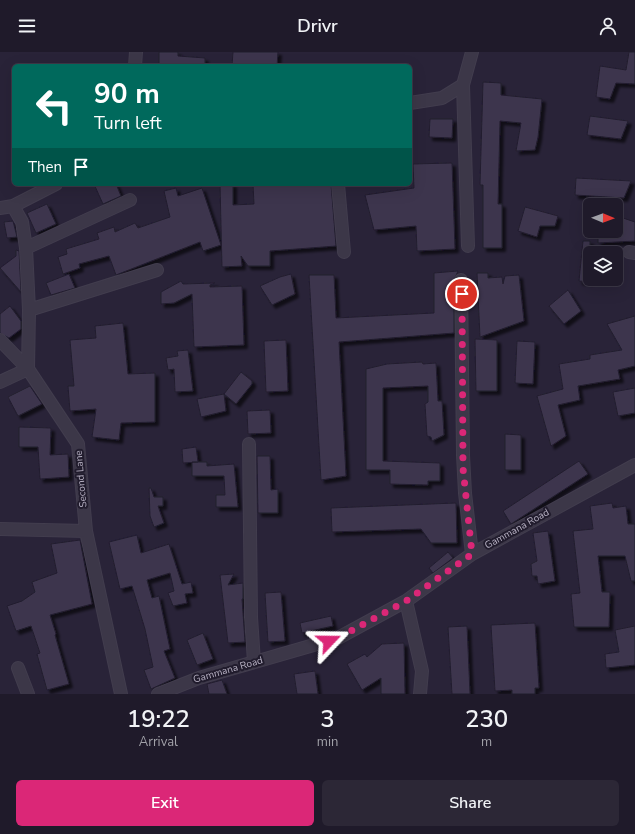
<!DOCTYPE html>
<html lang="en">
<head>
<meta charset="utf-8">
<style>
  :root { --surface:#1f1a2a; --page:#2c2736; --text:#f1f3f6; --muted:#a1a1a8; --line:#3c3847; --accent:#db2777 }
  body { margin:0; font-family:"Nunito Sans",sans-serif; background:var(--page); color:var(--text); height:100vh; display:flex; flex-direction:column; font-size:15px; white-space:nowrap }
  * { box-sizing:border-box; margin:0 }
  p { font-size:13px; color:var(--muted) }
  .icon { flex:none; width:22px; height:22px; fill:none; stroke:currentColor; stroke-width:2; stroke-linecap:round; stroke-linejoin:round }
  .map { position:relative; height:642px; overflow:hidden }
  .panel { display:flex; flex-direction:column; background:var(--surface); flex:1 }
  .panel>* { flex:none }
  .top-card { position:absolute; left:12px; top:12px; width:400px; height:122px; border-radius:6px; box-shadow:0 4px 16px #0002,0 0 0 1px var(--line); background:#00695c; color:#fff; overflow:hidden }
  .needle { width:26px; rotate:91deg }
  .buttons { position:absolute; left:583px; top:146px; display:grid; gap:8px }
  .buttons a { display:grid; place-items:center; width:40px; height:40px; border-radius:6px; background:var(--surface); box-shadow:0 4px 16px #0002,0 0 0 1px var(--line); font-size:20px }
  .pin { position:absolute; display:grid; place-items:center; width:34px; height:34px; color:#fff; margin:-17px; border:2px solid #fff; border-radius:50%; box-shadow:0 1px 4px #0007 }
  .me { position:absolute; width:44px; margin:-22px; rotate:67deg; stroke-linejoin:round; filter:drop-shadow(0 0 3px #0008) }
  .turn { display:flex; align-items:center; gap:14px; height:84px; padding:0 16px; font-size:18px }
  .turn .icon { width:52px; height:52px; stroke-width:2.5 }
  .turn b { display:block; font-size:28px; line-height:34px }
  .then { display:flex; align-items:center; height:38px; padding:0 16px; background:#0003; gap:8px; font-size:15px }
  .eta { display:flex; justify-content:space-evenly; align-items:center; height:68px; text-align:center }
  .eta b { font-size:24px; font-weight:600; line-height:28px }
  .cta { display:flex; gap:8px; margin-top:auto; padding:8px 16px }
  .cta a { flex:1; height:46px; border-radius:6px; background:var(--accent); color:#fff; font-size:16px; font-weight:600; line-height:46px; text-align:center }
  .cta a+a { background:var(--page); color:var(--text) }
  header { display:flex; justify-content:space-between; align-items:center; height:52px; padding:0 16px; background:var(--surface); font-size:18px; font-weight:600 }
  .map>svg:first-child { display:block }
  .building { fill:#3d364e; stroke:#231e2f; filter:url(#shadow) }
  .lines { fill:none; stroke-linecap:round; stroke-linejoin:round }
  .minor-casing { stroke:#423d4e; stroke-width:14 }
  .minor { stroke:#3c3748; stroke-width:12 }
  .route { stroke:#db2777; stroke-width:7; stroke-dasharray:0 12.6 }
  .labels { text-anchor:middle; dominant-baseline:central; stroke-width:4; stroke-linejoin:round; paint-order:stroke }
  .street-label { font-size:10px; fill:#b8b2c4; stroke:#211c2d }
</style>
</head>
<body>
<header><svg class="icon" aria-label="menu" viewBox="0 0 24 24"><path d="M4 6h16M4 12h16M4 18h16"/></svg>Drivr<svg class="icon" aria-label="person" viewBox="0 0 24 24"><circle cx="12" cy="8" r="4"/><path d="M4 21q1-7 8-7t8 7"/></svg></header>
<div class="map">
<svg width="635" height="642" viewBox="0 0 635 642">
  <defs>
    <filter id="shadow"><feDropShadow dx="3.5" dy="3.5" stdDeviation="1" flood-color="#0009"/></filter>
  </defs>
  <rect width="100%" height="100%" fill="#292338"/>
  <path class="building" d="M 159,0 L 178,0 L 178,4 L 205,6 L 205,14 L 159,14 Z
    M 233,0 L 278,0 L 277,14 L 232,14 Z
    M 629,0 L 635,0 L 635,32 L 616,31 L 610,47 L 596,45 L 600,14 L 626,18 Z
    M 483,30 L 501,31 L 501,43 L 542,47 L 538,85 L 535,98 L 516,99 L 521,71 L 500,69 L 498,152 L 502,152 L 502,196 L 483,196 L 483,133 L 480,133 Z
    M 590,64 L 628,69 L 621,87 L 587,83 Z
    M 430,67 L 453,67 L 452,86 L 429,85 Z
    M 452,111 L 455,197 L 417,199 L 416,174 L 374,178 L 365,143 L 414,136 L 413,112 Z
    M 576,126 L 631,129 L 624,146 L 575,143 Z
    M 94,132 L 116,132 L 121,144 L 103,152 Z
    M 220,132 L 233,132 L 233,153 L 254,152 L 253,132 L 331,132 L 336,194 L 270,199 L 270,214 L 248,214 L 241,204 L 242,214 L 222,215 Z
    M 176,136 L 178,144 L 202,136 L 221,193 L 203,199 L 200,190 L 116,223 L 109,204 L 79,212 L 80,216 L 63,222 L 58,205 L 67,202 L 66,197 L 99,187 L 97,181 L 114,175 L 115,180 L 135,171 L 138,176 L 170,165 L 164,139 Z
    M 47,152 L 56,172 L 36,181 L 27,161 Z
    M 525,155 L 558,164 L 555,174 L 540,174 L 537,185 L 518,179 Z
    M 616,166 L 623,166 L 635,170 L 635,189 L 598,191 L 598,179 L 616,179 Z
    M 13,169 L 17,185 L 7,186 L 4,170 Z
    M 583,189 L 590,189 L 590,230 L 579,229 Z
    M 16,198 L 19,199 L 21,240 L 0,216 L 16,204 Z
    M 458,219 L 454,228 L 454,281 L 339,290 L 346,424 L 321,428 L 309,223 L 334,223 L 336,266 L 434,261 L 434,221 Z
    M 477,221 L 488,221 L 488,226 L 502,225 L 503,232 L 505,224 L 519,223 L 524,269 L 480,285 Z
    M 69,222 L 75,236 L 51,243 L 46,231 Z
    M 291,222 L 295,242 L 272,253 L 260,234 L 280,225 Z
    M 181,229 L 183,232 L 215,231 L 210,233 L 210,235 L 242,234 L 244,293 L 194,295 L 192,242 L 174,251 L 161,252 L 161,240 Z
    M 568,238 L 581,259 L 564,272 L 549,254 Z
    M 10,254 L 21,269 L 21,277 L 9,286 L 0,281 L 0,262 Z
    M 635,264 L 635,314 L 618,318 L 620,327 L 578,334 L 580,348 L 558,353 L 566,384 L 551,394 L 537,344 L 563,337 L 559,312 L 590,307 L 590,303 L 622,298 L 607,272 Z
    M 123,271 L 128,322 L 155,321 L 155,370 L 121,371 L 119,388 L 92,385 L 96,357 L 70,359 L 68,334 L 74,334 L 70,288 L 96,286 L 95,274 Z
    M 475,287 L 497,288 L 497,339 L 476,339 Z
    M 286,288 L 288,339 L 266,340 L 264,289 Z
    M 517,289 L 535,290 L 533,332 L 515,331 Z
    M 188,298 L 193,339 L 175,340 L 174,317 L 168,318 L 166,306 L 178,304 L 177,299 Z
    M 422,310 L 423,312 L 436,311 L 438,349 L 442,349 L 444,383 L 432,389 L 431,385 L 427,384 L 425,352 L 428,350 L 428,334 L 383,336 L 383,409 L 440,411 L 440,429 L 428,429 L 428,433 L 390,432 L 390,418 L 366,418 L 366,317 L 387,312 Z
    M 241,320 L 252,329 L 252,332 L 236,352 L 224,342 Z
    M 30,334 L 42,352 L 18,364 L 8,345 Z
    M 635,336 L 635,361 L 618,364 L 613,340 Z
    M 224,342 L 226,359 L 201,365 L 197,347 Z
    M 270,358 L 271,381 L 248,382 L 247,359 Z
    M 19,375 L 51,376 L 50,403 L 68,402 L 69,425 L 40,427 L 38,395 L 19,395 Z
    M 505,382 L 521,383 L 521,418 L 505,418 Z
    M 196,395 L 198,410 L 183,411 L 182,397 Z
    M 257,404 L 270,404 L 271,438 L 278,437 L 278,461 L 258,461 Z
    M 579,409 L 588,422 L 511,472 L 503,459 Z
    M 192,410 L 207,410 L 207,414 L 234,412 L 238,455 L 216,455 L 216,443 L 225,443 L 224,424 L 192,424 Z
    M 149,436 L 151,436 L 154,445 L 163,445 L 163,454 L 158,454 L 164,471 L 154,475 L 150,464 Z
    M 456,451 L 457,491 L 431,491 L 421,477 L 332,480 L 331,456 Z
    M 612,451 L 613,456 L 626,454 L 628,472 L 635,472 L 635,529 L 631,529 L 625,504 L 598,504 L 602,540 L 610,540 L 609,575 L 574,575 L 571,542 L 580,541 L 573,479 L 593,477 L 590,454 Z
    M 548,479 L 555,529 L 538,532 L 537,524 L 532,524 L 531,512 L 537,509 L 533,481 Z
    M 137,483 L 141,501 L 169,492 L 182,532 L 191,530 L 193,541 L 185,542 L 187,551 L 173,554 L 168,541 L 174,539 L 170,521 L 147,528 L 152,546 L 159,544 L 170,597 L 164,599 L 175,626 L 151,637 L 144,618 L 153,615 L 145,577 L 132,534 L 120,537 L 109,490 Z
    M 80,488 L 92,552 L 50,563 L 56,582 L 55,583 L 69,632 L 47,638 L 37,602 L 40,601 L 31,574 L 16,579 L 7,554 L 22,549 L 35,540 L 32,530 L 57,521 L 51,492 Z
    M 448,500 L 453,506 L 433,521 L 429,516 Z
    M 234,522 L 228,533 L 243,531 L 243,547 L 242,547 L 245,590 L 228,591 L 220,523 Z
    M 281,540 L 285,589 L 268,590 L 265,541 Z
    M 331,564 L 333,574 L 302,581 L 300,571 Z
    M 535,571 L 539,636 L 535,636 L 535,642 L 512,642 L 512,638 L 495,639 L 491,573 Z
    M 467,574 L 470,642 L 452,642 L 448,575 Z
    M 635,574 L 635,613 L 606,616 L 605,602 L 619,600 L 615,578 Z
    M 203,581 L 213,607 L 197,613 L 187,588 Z
    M 404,591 L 405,642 L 381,642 L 381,626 L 362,638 L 347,612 L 365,602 L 367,605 L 382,592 Z
    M 315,619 L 318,642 L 297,642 L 294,622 Z
    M 222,628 L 227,642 L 209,642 L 207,632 Z"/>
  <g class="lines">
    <g class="minor-casing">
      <path id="minor" d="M 135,14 L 136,0
        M 463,33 L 468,194
        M 410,51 L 442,46 L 463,33 L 472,0
        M 338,132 L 344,200
        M 13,154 L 22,170 L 26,196 L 29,258 L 28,317 L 78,392 L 86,479 L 121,642
        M 0,156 L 13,154 L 56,132
        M 26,196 L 130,148
        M 629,200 L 635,201
        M 461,228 L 463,403 L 465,441 L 472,502
        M 29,258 L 157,218
        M 0,288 L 28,317 L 0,330
        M 249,392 L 251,565 L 254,610
        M 0,477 L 86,479
        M 406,549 L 422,619 L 420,642
        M 18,616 L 28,642
        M 158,642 L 199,626 L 338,586 L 406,549 L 472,502 L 635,413"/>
    </g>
    <use href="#minor" class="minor"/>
  </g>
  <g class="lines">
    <path class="route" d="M 329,589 L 338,586 L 406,549 L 472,502 L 463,416 L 462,242"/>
  </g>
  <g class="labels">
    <g class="street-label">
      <text transform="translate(81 427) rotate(-95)">Second Lane</text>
      <text transform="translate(517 477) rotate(-29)">Gammana Road</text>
      <text transform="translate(228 618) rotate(-16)">Gammana Road</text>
    </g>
  </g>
</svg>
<div class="buttons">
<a><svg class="needle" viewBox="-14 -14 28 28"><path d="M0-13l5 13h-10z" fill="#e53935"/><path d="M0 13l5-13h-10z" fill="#a1a1a8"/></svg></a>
<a><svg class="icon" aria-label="layers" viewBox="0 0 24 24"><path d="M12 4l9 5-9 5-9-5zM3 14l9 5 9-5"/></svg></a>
</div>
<div class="pin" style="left:462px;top:242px;background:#d93025"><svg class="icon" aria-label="arrive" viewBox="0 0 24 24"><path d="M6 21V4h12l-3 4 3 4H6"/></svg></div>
<svg class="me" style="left:329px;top:589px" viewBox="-20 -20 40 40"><path d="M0-17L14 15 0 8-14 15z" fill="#db2777" stroke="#fff" stroke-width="4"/></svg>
<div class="top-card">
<div class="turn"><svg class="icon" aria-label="left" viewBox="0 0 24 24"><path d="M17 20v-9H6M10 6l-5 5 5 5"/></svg><div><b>90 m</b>Turn left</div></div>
<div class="then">Then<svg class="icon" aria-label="arrive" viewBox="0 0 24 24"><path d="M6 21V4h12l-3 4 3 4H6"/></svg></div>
</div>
</div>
<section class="panel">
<div class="eta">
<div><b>19:22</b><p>Arrival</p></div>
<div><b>3</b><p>min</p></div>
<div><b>230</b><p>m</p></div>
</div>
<div class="cta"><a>Exit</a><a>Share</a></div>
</section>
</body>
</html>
